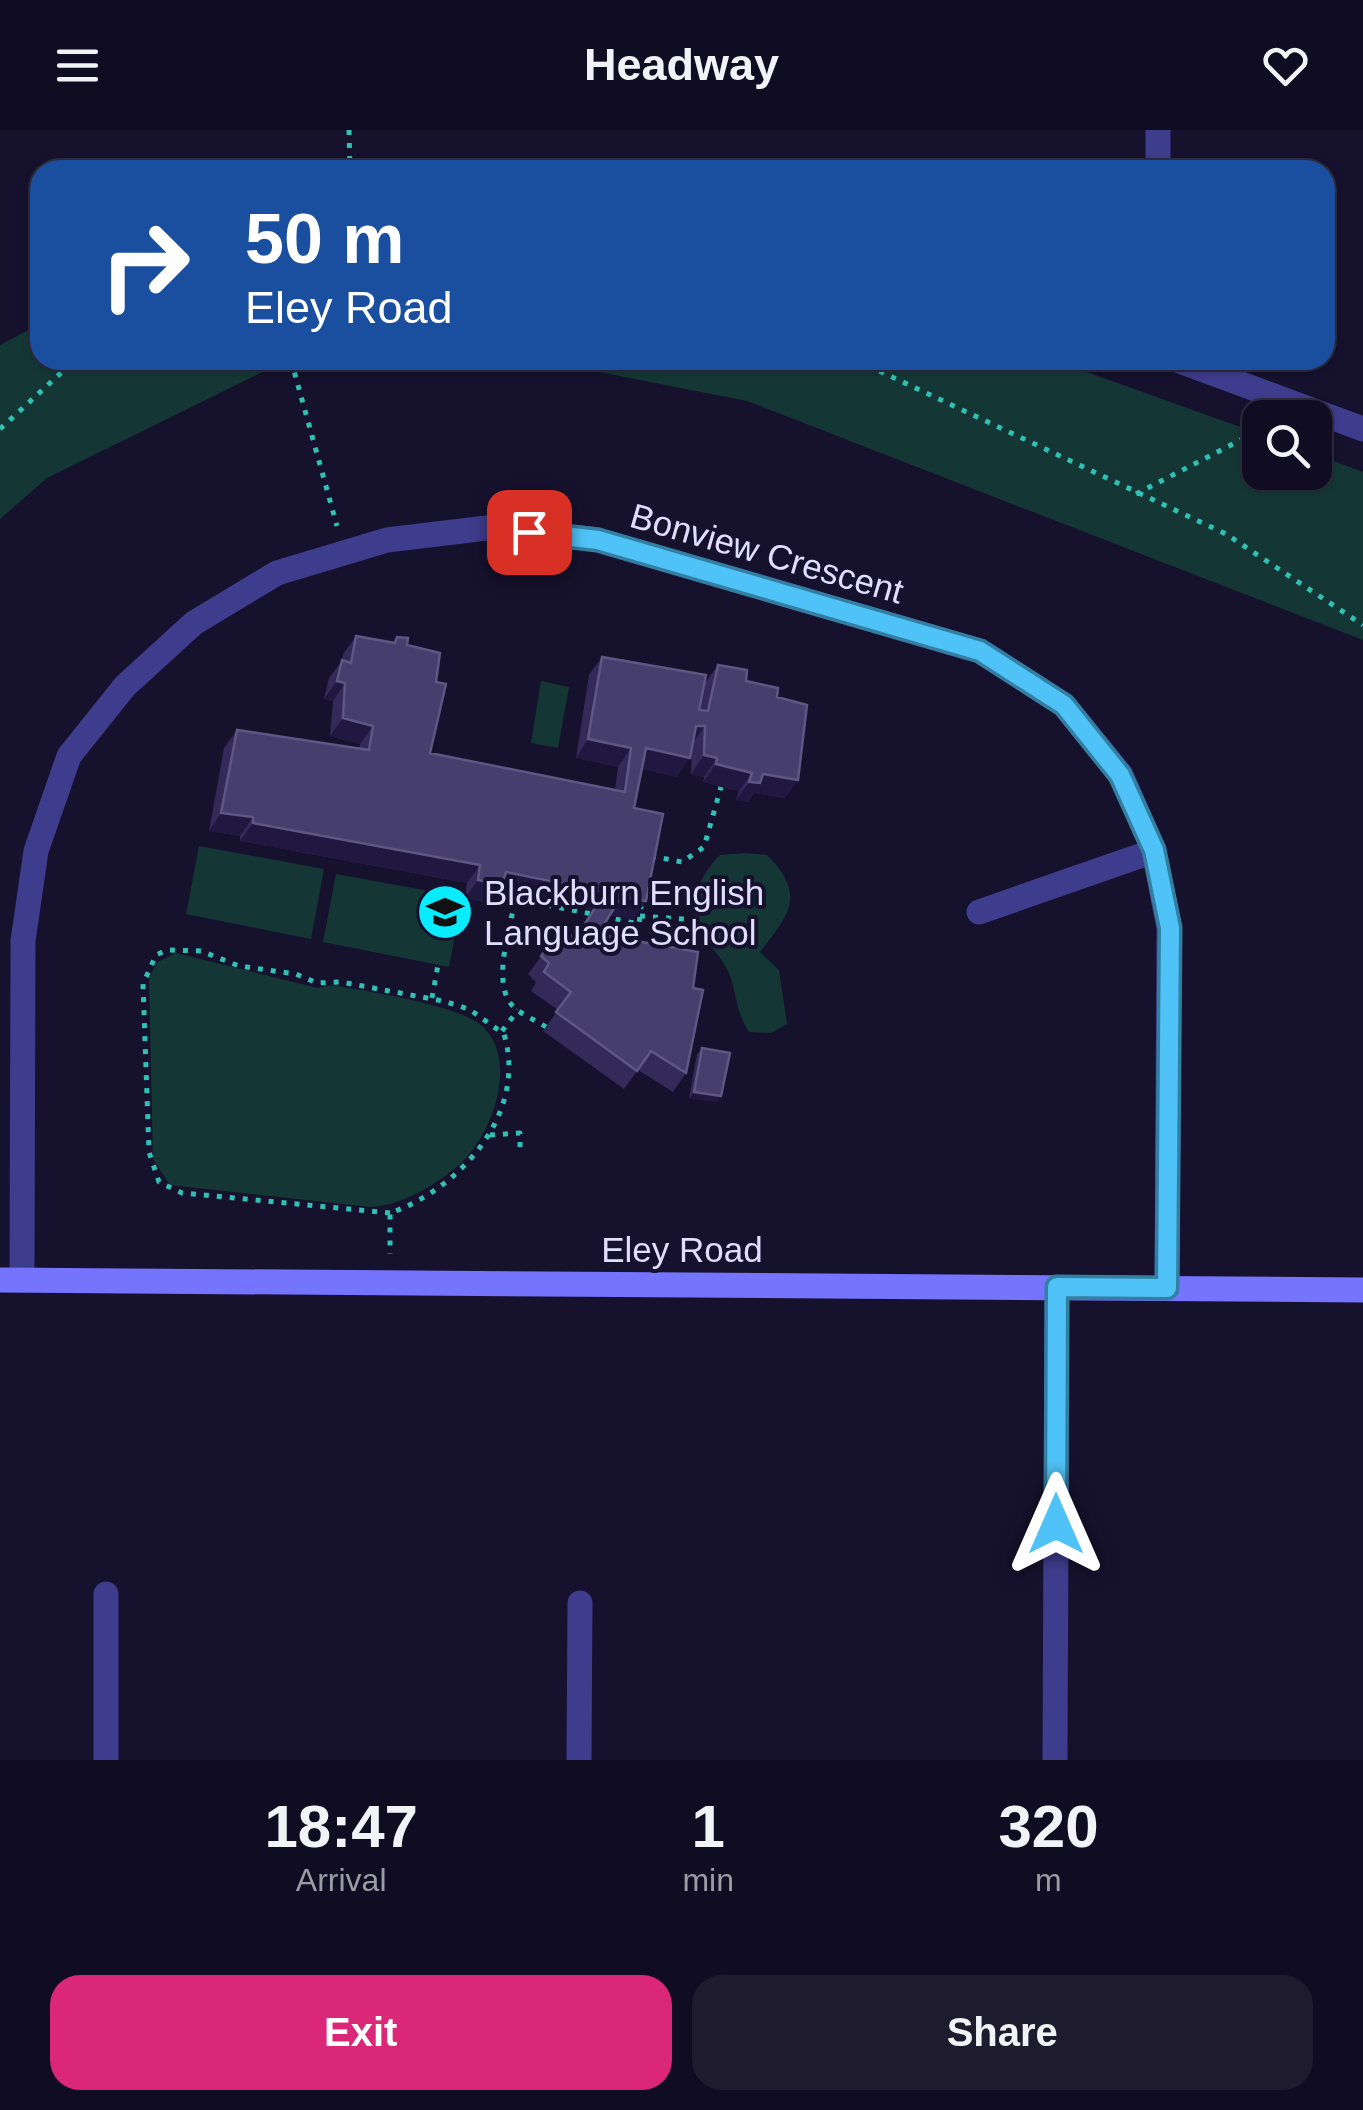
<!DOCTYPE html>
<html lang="en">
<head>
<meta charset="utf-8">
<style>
  :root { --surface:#100d22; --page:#1e1b2f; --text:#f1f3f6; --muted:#9c9ca5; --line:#302d40; --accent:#db2777 }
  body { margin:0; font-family:Arial,sans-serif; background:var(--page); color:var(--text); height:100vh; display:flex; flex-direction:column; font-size:38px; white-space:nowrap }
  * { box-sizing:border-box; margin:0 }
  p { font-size:32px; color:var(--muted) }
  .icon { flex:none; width:55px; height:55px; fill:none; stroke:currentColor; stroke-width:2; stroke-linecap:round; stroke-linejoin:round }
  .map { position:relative; height:1630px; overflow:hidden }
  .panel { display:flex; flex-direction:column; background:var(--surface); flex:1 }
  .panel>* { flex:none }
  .banner { position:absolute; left:30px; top:30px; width:1305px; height:210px; border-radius:30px; box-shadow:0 2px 8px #0004,0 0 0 2px var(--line); background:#1a4fa0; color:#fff; overflow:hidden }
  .tools { position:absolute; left:1242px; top:270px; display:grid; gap:20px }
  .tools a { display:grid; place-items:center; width:90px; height:90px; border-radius:20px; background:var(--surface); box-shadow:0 2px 8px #0004,0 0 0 2px var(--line); font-size:50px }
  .pin { position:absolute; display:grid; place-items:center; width:85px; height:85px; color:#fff; margin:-42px; border-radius:20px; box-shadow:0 5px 15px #0006 }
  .me { position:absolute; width:110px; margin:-55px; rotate:0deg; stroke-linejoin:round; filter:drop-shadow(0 0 8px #0008) }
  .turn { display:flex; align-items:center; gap:35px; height:210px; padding:0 50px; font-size:45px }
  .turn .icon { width:130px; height:130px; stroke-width:2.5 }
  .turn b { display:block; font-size:70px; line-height:85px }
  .eta { display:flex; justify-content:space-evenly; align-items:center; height:170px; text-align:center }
  .eta b { font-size:60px; font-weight:700; line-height:70px }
  .cta { display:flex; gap:20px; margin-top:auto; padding:20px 50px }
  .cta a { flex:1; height:115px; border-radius:30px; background:var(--accent); color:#fff; font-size:40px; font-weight:700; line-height:115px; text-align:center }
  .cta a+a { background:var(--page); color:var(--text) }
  header { display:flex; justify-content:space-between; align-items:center; height:130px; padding:0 50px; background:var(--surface); font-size:45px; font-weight:700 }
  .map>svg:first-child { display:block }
  .green { fill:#143735 }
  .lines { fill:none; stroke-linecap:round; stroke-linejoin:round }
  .path { stroke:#30c1b5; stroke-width:5; stroke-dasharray:5 8; stroke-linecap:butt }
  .minor { stroke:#3e3c8c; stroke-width:25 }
  .secondary { stroke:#7574ff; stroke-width:25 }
  .wall { fill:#332a5a }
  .shaded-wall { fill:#201841 }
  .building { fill:#463e6c; stroke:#5e5783; stroke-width:2.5 }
  .route-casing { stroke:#337fa1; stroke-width:25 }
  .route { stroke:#4fc3f7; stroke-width:18 }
  .labels { text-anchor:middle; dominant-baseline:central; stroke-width:8; stroke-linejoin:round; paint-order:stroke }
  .street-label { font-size:35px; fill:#e1ddff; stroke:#16112d }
  .poi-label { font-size:35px; fill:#e1ddff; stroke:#16112d; text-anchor:start }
</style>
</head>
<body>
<header><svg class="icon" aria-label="menu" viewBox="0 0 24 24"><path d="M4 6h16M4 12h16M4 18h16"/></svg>Headway<svg class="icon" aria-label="heart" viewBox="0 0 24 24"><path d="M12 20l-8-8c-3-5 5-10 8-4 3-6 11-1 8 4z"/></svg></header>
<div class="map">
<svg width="1363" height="1630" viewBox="0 0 1363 1630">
  <rect width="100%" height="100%" fill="#16112d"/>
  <path class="green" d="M 40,194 L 40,230 L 287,230 L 47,348 L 0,389 L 0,215 Z
    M 538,230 L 1053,230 L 1260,304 L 1260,342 L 1315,342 L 1315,324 L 1363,342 L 1363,510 L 747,271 Z
    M 541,551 L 569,557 L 558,618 L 531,613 Z
    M 199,716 L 324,739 L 311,809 L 186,784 Z
    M 745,723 L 767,725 C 807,765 789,785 760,822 L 779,840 L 787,894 L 771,903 L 749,902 C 736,883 737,863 729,843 C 722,828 710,816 701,804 C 683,778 701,744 720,725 Z
    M 336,744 L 462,767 L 449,837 L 323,812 Z
    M 176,823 L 318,858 L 332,855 C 367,861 457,875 481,895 C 522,930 490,1013 453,1040 C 428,1059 402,1075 370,1077 L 170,1055 L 153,1029 L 149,849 L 156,833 Z"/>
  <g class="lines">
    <path class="path" d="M 349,0 L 350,40
      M 291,230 L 337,396
      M 856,230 L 1226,404 L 1363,495
      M 0,299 L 75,230
      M 1136,364 L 1260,300
      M 651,726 L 682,732 L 704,717 L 721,657
      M 603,786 L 639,794 L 641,776
      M 640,786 L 697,790
      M 432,868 L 438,835
      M 546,897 C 536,890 519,884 511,874 C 492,850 511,796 515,769 L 592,784
      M 502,901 L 518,880
      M 490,1005 L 520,1003 L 520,1019
      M 390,1083 L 182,1063 L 159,1052 L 149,1022 L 143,854 L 156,825 L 167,820 L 201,821 L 239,836 L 296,844 L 317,853 L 341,852 L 443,871 L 469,879 L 504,904 C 528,983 460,1059 390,1083 L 390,1124"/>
    <path class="minor" d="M 1158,0 L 1158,40
      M 1177,230 L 1363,299
      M 979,782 L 1154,721
      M 22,1150 L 23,811 L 36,721 L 69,626 L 125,556 L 194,493 L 277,443 L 387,410 L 495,397 L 598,410 L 980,521 L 1064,575 L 1121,645 L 1154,721 L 1169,798 L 1167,1157
      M 106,1464 L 106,1630
      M 579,1630 L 580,1473
      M 1055,1630 L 1057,1157"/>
    <path class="secondary" d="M 0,1150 L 1363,1160"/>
  </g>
  <path class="wall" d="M 356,506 L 393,512 L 397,507 L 407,515 L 436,552 L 430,623 L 615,660 L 618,637 L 576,628 L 589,545 L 602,527 L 705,553 L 718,535 L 777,567 L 798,650 L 785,668 L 754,663 L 748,672 L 736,670 L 739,661 L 703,652 L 704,647 L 691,644 L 692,617 L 677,647 L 642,639 L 634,678 L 646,771 L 633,790 L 610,785 L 598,804 L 693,858 L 686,943 L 673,962 L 638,940 L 624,959 L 543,901 L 558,880 L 531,861 L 536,852 L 528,844 L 556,807 L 577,805 L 592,780 L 498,761 L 489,773 L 465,768 L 467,753 L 240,711 L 240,706 L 209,701 L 224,618 L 237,600 L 359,619 L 360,614 L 330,606 L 333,571 L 324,569 L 329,548 L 342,531 L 343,524 Z
    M 702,918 L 717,972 L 689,968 L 697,924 Z"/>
  <path class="shaded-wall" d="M 337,551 L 345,553 L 333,571 L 324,569 Z
    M 343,588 L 373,596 L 360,614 L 330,606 Z
    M 696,596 L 705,596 L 692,614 Z
    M 588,609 L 631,618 L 618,637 L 576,628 Z
    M 646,618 L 690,628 L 677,647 L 633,637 Z
    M 704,625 L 717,628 L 704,647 L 691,644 Z
    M 716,634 L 752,643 L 739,661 L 703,652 Z
    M 763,644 L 798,650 L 785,668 L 754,663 L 748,672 L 736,670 L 749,652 Z
    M 221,683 L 253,687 L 240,706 L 209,701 Z
    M 253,693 L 480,735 L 467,753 L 240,711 Z
    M 506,742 L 605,762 L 592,780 L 498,761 L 489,773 L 465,768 L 478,750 Z
    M 621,767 L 646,771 L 633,790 L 608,785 Z
    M 694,962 L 721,966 L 717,972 L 689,968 Z"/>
  <path class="building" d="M 356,506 L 395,513 L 397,507 L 408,508 L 407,515 L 440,523 L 436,552 L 446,554 L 430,623 L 625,662 L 631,618 L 588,609 L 602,527 L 706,545 L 699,580 L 708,581 L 718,535 L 747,540 L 746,551 L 778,558 L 777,567 L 807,575 L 798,650 L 763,644 L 760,653 L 749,652 L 752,643 L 716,634 L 717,628 L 704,625 L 705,596 L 696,596 L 690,628 L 646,618 L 634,678 L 663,684 L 646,771 L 621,767 L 598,804 L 698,822 L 693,858 L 703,860 L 686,943 L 651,921 L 637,941 L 556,882 L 571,862 L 544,842 L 549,833 L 541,826 L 556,807 L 578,805 L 605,762 L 506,742 L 502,755 L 478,750 L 480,735 L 253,693 L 253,687 L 221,683 L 237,600 L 369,620 L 373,596 L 343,588 L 345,553 L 337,551 L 342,530 L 351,533 Z
    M 702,918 L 730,923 L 721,966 L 694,962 Z"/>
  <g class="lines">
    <g class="route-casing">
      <path id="route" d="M 529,402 L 598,410 L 980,521 L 1064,575 L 1120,645 L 1154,720 L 1170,798 L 1167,1158 L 1057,1157 L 1056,1394"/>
    </g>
    <use href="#route" class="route"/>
  </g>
  <defs>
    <g id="school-disc" transform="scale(2.875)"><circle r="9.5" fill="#09ebff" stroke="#16112d"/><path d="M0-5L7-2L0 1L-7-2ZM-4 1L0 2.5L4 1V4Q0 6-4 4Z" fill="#111"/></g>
  </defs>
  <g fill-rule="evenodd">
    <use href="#school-disc" x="445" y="782"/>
  </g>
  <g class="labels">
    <g class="street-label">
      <text transform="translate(767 423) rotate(16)">Bonview Crescent</text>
      <text x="682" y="1119">Eley Road</text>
    </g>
    <g class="poi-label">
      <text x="484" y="762">Blackburn English<tspan x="484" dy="40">Language School</tspan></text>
    </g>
  </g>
</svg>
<div class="tools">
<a><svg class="icon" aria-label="search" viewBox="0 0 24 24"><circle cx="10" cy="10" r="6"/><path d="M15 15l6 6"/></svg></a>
</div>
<div class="pin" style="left:529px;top:402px;background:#d93025"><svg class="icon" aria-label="arrive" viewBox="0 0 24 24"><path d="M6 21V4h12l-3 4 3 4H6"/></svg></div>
<svg class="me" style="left:1056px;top:1394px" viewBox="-20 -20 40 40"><path d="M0-17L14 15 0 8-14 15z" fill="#4fc3f7" stroke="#fff" stroke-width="4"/></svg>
<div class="banner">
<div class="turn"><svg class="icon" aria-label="right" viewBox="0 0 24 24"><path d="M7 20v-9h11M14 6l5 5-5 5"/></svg><div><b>50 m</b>Eley Road</div></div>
</div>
</div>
<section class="panel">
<div class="eta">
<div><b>18:47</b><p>Arrival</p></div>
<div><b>1</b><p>min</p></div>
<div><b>320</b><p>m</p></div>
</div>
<div class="cta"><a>Exit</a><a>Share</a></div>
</section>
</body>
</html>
